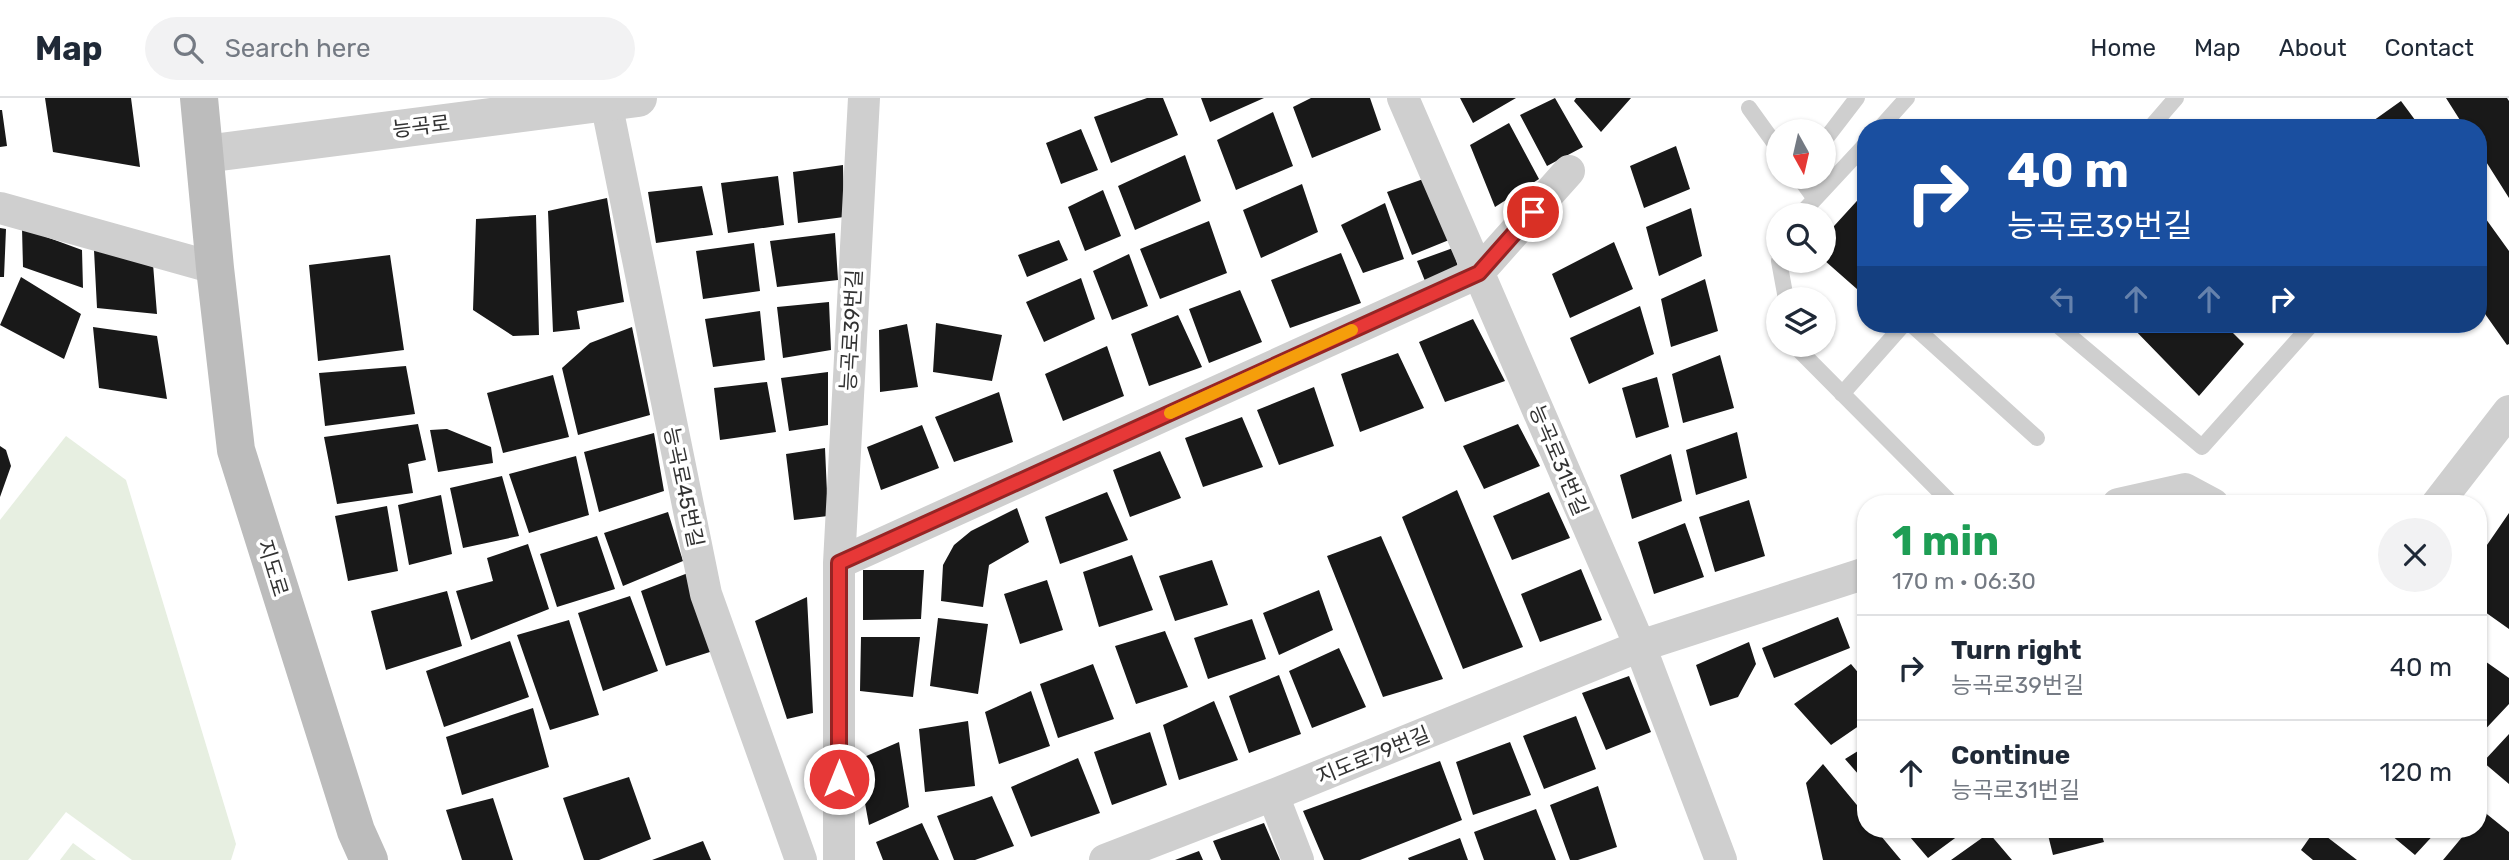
<!DOCTYPE html>
<html lang="en">
<head>
<meta charset="utf-8">
<style>
  :root { --surface:#fff; --page:#f2f2f3; --text:#1f2937; --muted:#747a83; --line:#e0e1e3 }
  body { margin:0; font-family:Rubik,"Noto Sans KR",sans-serif; background:var(--page); color:var(--text); height:100vh; display:flex; flex-direction:column; font-size:26px; white-space:nowrap }
  * { box-sizing:border-box; margin:0 }
  p { font-size:23px; color:var(--muted) }
  .icon { flex:none; width:38px; height:38px; fill:none; stroke:currentColor; stroke-width:2; stroke-linecap:round; stroke-linejoin:round }
  .map { position:relative; flex:1; overflow:hidden }
  .panel { position:absolute; left:1857px; top:397px; width:630px; height:343px; display:flex; flex-direction:column; background:var(--surface); border-radius:28px; box-shadow:0 2px 5px #0004 }
  .panel>* { flex:none }
  .hud { position:absolute; left:1857px; top:21px; width:630px; height:214px; border-radius:28px; box-shadow:0 2px 5px #0004; background:#1a4fa0; color:#fff; overflow:hidden }
  .needle { width:46px; rotate:172deg }
  .controls { position:absolute; left:1766px; top:21px; display:grid; gap:14px }
  .controls a { display:grid; place-items:center; width:70px; height:70px; border-radius:50%; background:var(--surface); box-shadow:0 2px 5px #0004; font-size:35px }
  .pin { position:absolute; display:grid; place-items:center; width:60px; height:60px; color:#fff; margin:-30px; border:4px solid #fff; border-radius:50%; box-shadow:0 2px 7px #0007 }
  .me { position:absolute; width:77px; margin:-38px; rotate:0deg; stroke-linejoin:round; filter:drop-shadow(0 0 5px #0008) }
  .turn { display:flex; align-items:center; gap:24px; height:147px; padding:0 35px; font-size:32px }
  .turn .icon { width:91px; height:91px; stroke-width:2.5 }
  .turn b { display:block; font-size:49px; line-height:60px }
  .lanes { display:flex; align-items:center; height:66px; padding:0 35px; background:#0003; justify-content:center; gap:35px; direction:ltr }
  .lanes .off { opacity:.35 }
  .round { display:grid; place-items:center; flex:none; width:74px; height:74px; border-radius:37px; background:var(--page) }
  .headline { display:flex; align-items:center; justify-content:space-between; height:119px; padding:0 35px }
  h1 { font-size:42px; font-weight:700; line-height:52px; color:#1e9e55 }
  ul { padding:0; list-style:none }
  li { display:flex; align-items:center; gap:21px; height:105px; padding:0 35px; border-top:2px solid var(--line) }
  li div { flex:1 }
  li b { display:block; font-size:26px }
  li em { font-style:normal }
  header { display:flex; align-items:center; gap:42px; box-sizing:border-box; height:98px; padding:0 35px; background:var(--surface); border-bottom:2px solid var(--line) }
  header strong { font-size:33px }
  nav { display:flex; gap:38px; margin-inline-start:auto; font-size:24px }
  .search { width:490px; height:63px; background:var(--page); display:flex; align-items:center; gap:18px; box-sizing:border-box; padding:0 24px; border-radius:38px; color:var(--muted); font-size:26px }
  .map>svg:first-child { display:block }
  .green { fill:#e7efe1 }
  .building { fill:#191919 }
  .lines { fill:none; stroke-linecap:round; stroke-linejoin:round }
  .service { stroke:#cfcfcf; stroke-width:16 }
  .minor { stroke:#cfcfcf; stroke-width:32 }
  .tertiary { stroke:#cfcfcf; stroke-width:38 }
  .secondary { stroke:#bcbcbc; stroke-width:38 }
  .route-casing { stroke:#962424; stroke-width:18 }
  .route { stroke:#e73837; stroke-width:12 }
  .slow { stroke:#f59e0b; stroke-width:12 }
  .labels { text-anchor:middle; dominant-baseline:central; stroke-width:7; stroke-linejoin:round; paint-order:stroke }
  .street-label { font-size:21px; fill:#323232; stroke:#fff }
</style>
</head>
<body>
<header>
<strong>Map</strong>
<div class="search"><svg class="icon" aria-label="search" viewBox="0 0 24 24"><circle cx="10" cy="10" r="6"/><path d="M15 15l6 6"/></svg>Search here</div>
<nav><a>Home</a><a>Map</a><a>About</a><a>Contact</a></nav>
</header>
<div class="map">
<svg width="2509" height="762" viewBox="0 0 2509 762">
  <rect width="100%" height="100%" fill="#fff"/>
  <path class="green" d="M 66,338 L 126,382 L 236,746 L 231,762 L 132,762 L 66,714 L 28,762 L 0,762 L 0,422 Z
    M 73,745 L 96,762 L 60,762 Z"/>
  <path class="building" d="M 45,0 L 131,0 L 140,69 L 53,54 Z
    M 1147,0 L 1163,0 L 1178,37 L 1111,65 L 1094,19 Z
    M 1201,0 L 1264,0 L 1210,24 Z
    M 1311,0 L 1370,0 L 1381,32 L 1312,60 L 1293,9 Z
    M 1460,0 L 1516,0 L 1473,25 Z
    M 1555,0 L 1583,49 L 1547,68 L 1520,17 Z
    M 1576,0 L 1631,0 L 1601,34 L 1574,3 Z
    M 2446,0 L 2507,0 L 2509,3 L 2509,100 L 2478,51 L 2478,30 L 2465,30 Z
    M 2401,3 L 2421,30 L 2363,30 Z
    M 0,12 L 2,12 L 7,48 L 0,49 Z
    M 1273,14 L 1293,68 L 1236,92 L 1217,42 Z
    M 1509,25 L 1539,81 L 1495,109 L 1470,47 Z
    M 1081,31 L 1098,72 L 1061,86 L 1046,45 Z
    M 1676,48 L 1690,91 L 1644,110 L 1630,68 Z
    M 1185,57 L 1201,103 L 1135,132 L 1118,88 Z
    M 843,67 L 844,119 L 798,125 L 793,74 Z
    M 778,78 L 784,127 L 728,135 L 721,85 Z
    M 1426,80 L 1449,142 L 1412,157 L 1387,94 Z
    M 1302,86 L 1318,134 L 1261,160 L 1243,112 Z
    M 702,88 L 713,137 L 656,145 L 648,94 Z
    M 1103,92 L 1121,138 L 1085,153 L 1068,109 Z
    M 1866,93 L 1866,199 L 1824,162 L 1824,139 Z
    M 607,100 L 624,204 L 577,213 L 580,231 L 553,234 L 548,113 Z
    M 1385,105 L 1404,161 L 1363,175 L 1341,127 Z
    M 1691,110 L 1702,158 L 1659,178 L 1646,129 Z
    M 2478,110 L 2509,153 L 2509,246 L 2507,247 L 2478,206 Z
    M 536,117 L 539,237 L 513,238 L 473,212 L 476,121 Z
    M 1209,123 L 1227,175 L 1160,201 L 1140,151 Z
    M 0,130 L 6,131 L 4,179 L 0,179 Z
    M 22,130 L 82,152 L 83,190 L 23,169 Z
    M 835,135 L 838,182 L 777,189 L 770,143 Z
    M 1059,142 L 1068,162 L 1027,179 L 1018,157 Z
    M 1614,144 L 1633,191 L 1570,220 L 1552,176 Z
    M 754,145 L 760,193 L 703,201 L 696,153 Z
    M 1453,150 L 1458,169 L 1425,183 L 1417,163 Z
    M 94,152 L 153,166 L 157,216 L 97,210 Z
    M 1341,155 L 1361,205 L 1290,230 L 1271,182 Z
    M 1129,156 L 1148,208 L 1112,222 L 1093,173 Z
    M 390,157 L 404,252 L 318,263 L 309,167 Z
    M 21,179 L 81,216 L 64,261 L 0,227 Z
    M 1081,180 L 1095,221 L 1044,244 L 1026,204 Z
    M 1705,181 L 1718,233 L 1671,249 L 1661,201 Z
    M 1240,192 L 1262,244 L 1209,265 L 1189,211 Z
    M 829,204 L 831,252 L 783,260 L 777,209 Z
    M 1640,208 L 1654,256 L 1589,286 L 1570,240 Z
    M 760,213 L 765,262 L 713,269 L 705,221 Z
    M 1178,217 L 1202,269 L 1149,288 L 1131,236 Z
    M 1473,221 L 1505,283 L 1445,304 L 1419,244 Z
    M 936,225 L 1002,237 L 992,283 L 933,274 Z
    M 907,226 L 918,289 L 880,294 L 879,232 Z
    M 2129,226 L 2224,226 L 2244,246 L 2199,298 Z
    M 93,229 L 157,238 L 167,301 L 99,290 Z
    M 632,229 L 650,317 L 578,337 L 562,270 L 590,245 Z
    M 1107,248 L 1124,298 L 1063,323 L 1045,276 Z
    M 1398,255 L 1424,310 L 1360,334 L 1341,276 Z
    M 1720,257 L 1734,310 L 1683,325 L 1672,276 Z
    M 406,268 L 415,316 L 325,328 L 319,275 Z
    M 828,274 L 828,327 L 789,333 L 781,280 Z
    M 553,277 L 569,339 L 503,355 L 487,295 Z
    M 1657,279 L 1669,329 L 1636,340 L 1622,290 Z
    M 767,284 L 776,334 L 720,342 L 714,290 Z
    M 1314,289 L 1334,348 L 1279,367 L 1257,312 Z
    M 999,294 L 1013,344 L 954,364 L 935,319 Z
    M 1242,319 L 1263,369 L 1203,389 L 1185,340 Z
    M 418,326 L 426,362 L 408,366 L 413,395 L 337,406 L 324,339 Z
    M 1518,326 L 1540,368 L 1484,391 L 1463,348 Z
    M 922,327 L 939,370 L 881,392 L 867,349 Z
    M 447,331 L 491,349 L 493,365 L 438,374 L 430,332 Z
    M 1737,334 L 1747,380 L 1696,397 L 1686,352 Z
    M 654,335 L 664,393 L 599,414 L 584,354 Z
    M 0,348 L 6,352 L 11,368 L 0,399 Z
    M 825,350 L 828,418 L 794,422 L 786,356 Z
    M 1160,353 L 1181,400 L 1130,419 L 1113,372 Z
    M 1671,356 L 1682,403 L 1632,421 L 1620,377 Z
    M 576,358 L 589,417 L 529,435 L 509,376 Z
    M 502,378 L 519,438 L 463,450 L 450,390 Z
    M 1457,392 L 1523,549 L 1463,571 L 1402,419 Z
    M 1107,394 L 1128,442 L 1060,466 L 1045,419 Z
    M 1549,394 L 1570,440 L 1512,462 L 1493,418 Z
    M 441,397 L 452,456 L 409,467 L 398,407 Z
    M 1749,402 L 1765,458 L 1715,474 L 1699,419 Z
    M 387,408 L 398,473 L 348,483 L 335,418 Z
    M 1017,410 L 1029,444 L 989,467 L 983,509 L 941,503 L 943,467 L 954,447 L 971,433 Z
    M 668,414 L 683,463 L 623,488 L 604,435 Z
    M 2509,415 L 2509,531 L 2478,509 L 2478,460 Z
    M 1685,425 L 1704,479 L 1654,496 L 1638,444 Z
    M 597,438 L 615,491 L 557,509 L 540,456 Z
    M 1381,438 L 1443,581 L 1383,599 L 1327,458 Z
    M 528,446 L 549,511 L 471,542 L 456,493 L 493,483 L 487,460 Z
    M 1132,457 L 1153,512 L 1099,529 L 1083,474 Z
    M 1212,462 L 1228,507 L 1175,523 L 1159,478 Z
    M 1581,471 L 1602,522 L 1540,544 L 1521,496 Z
    M 863,472 L 924,472 L 921,521 L 863,522 Z
    M 688,475 L 713,553 L 666,568 L 641,493 Z
    M 1047,482 L 1063,532 L 1020,546 L 1004,496 Z
    M 1319,492 L 1333,532 L 1279,557 L 1263,515 Z
    M 447,493 L 462,548 L 386,572 L 371,513 Z
    M 630,498 L 658,573 L 603,593 L 578,515 Z
    M 807,499 L 813,615 L 787,621 L 755,523 Z
    M 1838,519 L 1850,550 L 1774,580 L 1762,550 Z
    M 938,520 L 988,526 L 978,596 L 930,588 Z
    M 1252,521 L 1266,561 L 1208,581 L 1194,540 Z
    M 569,522 L 599,617 L 550,632 L 517,537 Z
    M 1165,533 L 1188,589 L 1136,606 L 1115,548 Z
    M 861,539 L 920,539 L 913,599 L 860,593 Z
    M 510,543 L 529,599 L 444,629 L 426,573 Z
    M 1749,544 L 1756,566 L 1738,599 L 1710,608 L 1696,567 Z
    M 1339,550 L 1366,609 L 1312,630 L 1289,573 Z
    M 2482,561 L 2509,580 L 2509,606 L 2478,639 L 2478,565 Z
    M 1093,566 L 1114,621 L 1058,640 L 1040,586 Z
    M 1851,566 L 1866,584 L 1866,623 L 1831,647 L 1794,606 Z
    M 1279,577 L 1301,636 L 1249,655 L 1229,598 Z
    M 1629,578 L 1651,634 L 1606,652 L 1582,595 Z
    M 1031,593 L 1050,648 L 999,666 L 985,614 Z
    M 1214,603 L 1238,662 L 1179,682 L 1163,627 Z
    M 533,610 L 549,669 L 462,697 L 446,639 Z
    M 1576,618 L 1596,671 L 1544,691 L 1523,638 Z
    M 968,623 L 975,688 L 925,694 L 919,631 Z
    M 1150,634 L 1167,687 L 1112,707 L 1094,654 Z
    M 2509,636 L 2509,686 L 2483,664 Z
    M 899,644 L 909,709 L 869,727 L 857,662 Z
    M 1510,644 L 1531,697 L 1473,717 L 1456,664 Z
    M 1866,648 L 1866,685 L 1845,661 Z
    M 1078,660 L 1100,715 L 1031,739 L 1011,689 Z
    M 1440,663 L 1462,722 L 1360,762 L 1324,762 L 1303,713 Z
    M 1823,666 L 1866,718 L 1866,732 L 1876,732 L 1901,762 L 1823,762 L 1806,685 Z
    M 629,679 L 651,741 L 599,762 L 584,762 L 563,700 Z
    M 1598,688 L 1617,749 L 1578,762 L 1570,762 L 1550,707 Z
    M 992,698 L 1014,748 L 975,762 L 954,762 L 937,718 Z
    M 493,700 L 513,762 L 462,762 L 446,712 Z
    M 1536,711 L 1556,762 L 1484,762 L 1474,734 Z
    M 2483,713 L 2509,734 L 2509,762 L 2443,762 L 2468,732 L 2478,732 L 2478,720 Z
    M 922,725 L 939,762 L 883,762 L 876,744 Z
    M 1264,725 L 1280,762 L 1221,762 L 1213,743 Z
    M 1904,732 L 1966,732 L 1928,760 Z
    M 2053,732 L 2100,732 L 2104,744 L 2053,757 L 2047,733 Z
    M 2315,732 L 2318,732 L 2357,762 L 2313,762 L 2301,752 Z
    M 2385,732 L 2438,732 L 2415,757 Z
    M 1989,735 L 2012,762 L 1951,762 Z
    M 1460,740 L 1468,762 L 1409,762 L 1408,760 Z
    M 703,743 L 711,762 L 652,762 Z
    M 1199,753 L 1203,762 L 1175,762 Z"/>
  <g class="lines">
    <path class="service" d="M 1749,10 L 1778,50
      M 1880,30 L 1907,0
      M 2150,30 L 2176,0
      M 1824,43 L 1857,0
      M 1799,79 L 1815,101
      M 1800,117 L 1866,46
      M 1778,142 L 1778,154
      M 1779,163 L 1786,201
      M 1911,226 L 2037,340
      M 2056,226 L 2202,349 L 2312,226
      M 1794,247 L 1952,406
      M 1842,296 L 1904,226"/>
    <path class="minor" d="M 1403,0 L 1640,548 L 1721,762
      M 606,4 L 706,496 L 801,762
      M 0,110 L 215,170
      M 2118,406 L 2185,391 L 2213,406
      M 2437,406 L 2509,313
      M 839,465 L 1478,175 L 1569,73
      M 1273,697 L 1298,762
      M 839,762 L 839,465 L 864,0
      M 1105,762 L 1273,697 L 1640,548 L 1866,475"/>
    <path class="tertiary" d="M 205,56 L 638,0"/>
    <path class="secondary" d="M 199,0 L 215,170 L 236,352 L 356,733 L 369,762"/>
  </g>
  <g class="lines">
    <g class="route-casing">
      <path id="route" d="M 839,681 L 839,465 L 1479,175 L 1533,114"/>
    </g>
    <use href="#route" class="route"/>
    <path class="slow" d="M 1170,315 L 1352,232"/>
  </g>
  <g class="labels">
    <g class="street-label">
      <text transform="translate(421 28) rotate(-7)">능곡로</text>
      <text transform="translate(851 232) rotate(-87)">능곡로39번길</text>
      <text transform="translate(1559 362) rotate(67)">능곡로31번길</text>
      <text transform="translate(684 389) rotate(78)">능곡로45번길</text>
      <text transform="translate(273 470) rotate(73)">지도로</text>
      <text transform="translate(1373 657) rotate(-22)">지도로79번길</text>
    </g>
  </g>
</svg>
<div class="controls">
<a><svg class="needle" viewBox="-14 -14 28 28"><path d="M0-13l5 13h-10z" fill="#e53935"/><path d="M0 13l5-13h-10z" fill="#747a83"/></svg></a>
<a><svg class="icon" aria-label="search" viewBox="0 0 24 24"><circle cx="10" cy="10" r="6"/><path d="M15 15l6 6"/></svg></a>
<a><svg class="icon" aria-label="layers" viewBox="0 0 24 24"><path d="M12 4l9 5-9 5-9-5zM3 14l9 5 9-5"/></svg></a>
</div>
<div class="pin" style="left:1533px;top:114px;background:#d93025"><svg class="icon" aria-label="arrive" viewBox="0 0 24 24"><path d="M6 21V4h12l-3 4 3 4H6"/></svg></div>
<svg class="me" style="left:839px;top:681px" viewBox="-20 -20 40 40"><circle r="17" fill="#e73837" stroke="#fff" stroke-width="3"/><path d="M0-11L8 9 0 5-8 9z" fill="#fff"/></svg>
<div class="hud">
<div class="turn"><svg class="icon" aria-label="right" viewBox="0 0 24 24"><path d="M7 20v-9h11M14 6l5 5-5 5"/></svg><div><b>40 m</b>능곡로39번길</div></div>
<div class="lanes"><svg class="icon off" aria-label="left" viewBox="0 0 24 24"><path d="M17 20v-9H6M10 6l-5 5 5 5"/></svg><svg class="icon off" aria-label="ahead" viewBox="0 0 24 24"><path d="M12 20V5M6 11l6-6 6 6"/></svg><svg class="icon off" aria-label="ahead" viewBox="0 0 24 24"><path d="M12 20V5M6 11l6-6 6 6"/></svg><svg class="icon" aria-label="right" viewBox="0 0 24 24"><path d="M7 20v-9h11M14 6l5 5-5 5"/></svg></div>
</div>
<section class="panel">
<div class="headline"><div><h1>1 min</h1><p>170 m · 06:30</p></div><a class="round"><svg class="icon" aria-label="close" viewBox="0 0 24 24"><path d="M6 6l12 12M18 6L6 18"/></svg></a></div>
<ul>
<li><svg class="icon" aria-label="right" viewBox="0 0 24 24"><path d="M7 20v-9h11M14 6l5 5-5 5"/></svg><div><b>Turn right</b><p>능곡로39번길</p></div><em>40 m</em></li>
<li><svg class="icon" aria-label="ahead" viewBox="0 0 24 24"><path d="M12 20V5M6 11l6-6 6 6"/></svg><div><b>Continue</b><p>능곡로31번길</p></div><em>120 m</em></li>
</ul>
</section>
</div>
</body>
</html>
